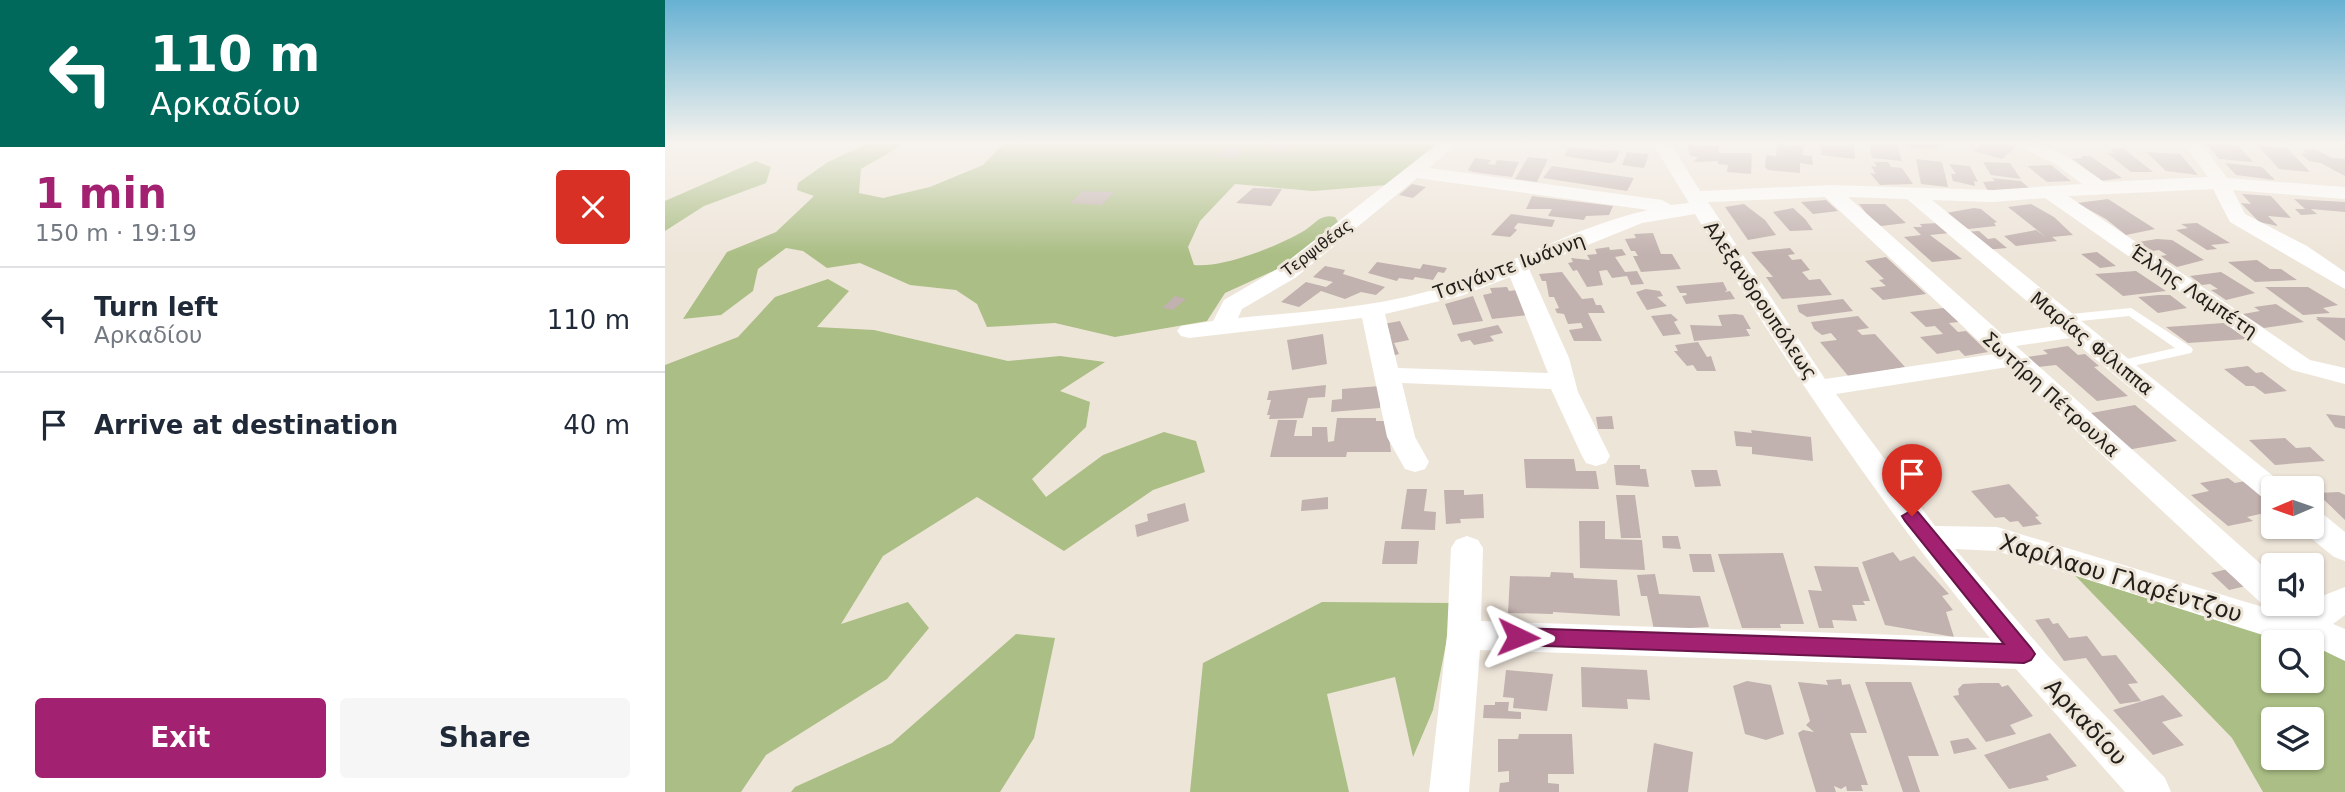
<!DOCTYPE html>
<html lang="en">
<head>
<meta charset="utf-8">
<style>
  :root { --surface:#fff; --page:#f6f6f7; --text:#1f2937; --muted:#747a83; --line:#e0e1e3; --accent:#a22171 }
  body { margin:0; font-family:"DejaVu Sans",sans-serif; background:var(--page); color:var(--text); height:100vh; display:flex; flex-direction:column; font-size:26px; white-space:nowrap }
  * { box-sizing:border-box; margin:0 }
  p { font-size:23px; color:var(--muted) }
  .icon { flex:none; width:38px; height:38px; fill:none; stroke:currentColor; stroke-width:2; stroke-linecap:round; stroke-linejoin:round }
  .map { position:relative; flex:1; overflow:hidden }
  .drawer { display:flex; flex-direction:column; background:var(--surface); width:665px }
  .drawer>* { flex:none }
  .hud { background:#00695c; color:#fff; overflow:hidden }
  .needle { width:46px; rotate:268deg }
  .tools { position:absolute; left:1596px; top:476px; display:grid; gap:14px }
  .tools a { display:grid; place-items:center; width:63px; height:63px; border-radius:7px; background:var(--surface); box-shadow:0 2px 5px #0004; font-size:35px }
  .pin { position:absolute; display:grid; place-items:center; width:60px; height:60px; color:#fff; margin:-72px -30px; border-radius:50% 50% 50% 0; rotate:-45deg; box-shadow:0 0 7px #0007 }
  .pin .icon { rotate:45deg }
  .me { position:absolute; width:77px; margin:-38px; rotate:92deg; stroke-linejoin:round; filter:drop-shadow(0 0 5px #0008) }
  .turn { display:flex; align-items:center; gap:24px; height:147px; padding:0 35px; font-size:32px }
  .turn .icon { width:91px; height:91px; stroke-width:2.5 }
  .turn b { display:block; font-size:49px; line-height:60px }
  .round { display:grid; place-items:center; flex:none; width:74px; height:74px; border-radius:7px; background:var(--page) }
  .head { display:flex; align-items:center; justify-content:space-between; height:119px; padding:0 35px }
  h1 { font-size:42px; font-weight:600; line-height:52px; color:var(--accent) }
  .cta { display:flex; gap:14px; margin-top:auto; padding:14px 35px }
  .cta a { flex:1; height:80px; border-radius:7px; background:var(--accent); color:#fff; font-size:28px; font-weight:600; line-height:80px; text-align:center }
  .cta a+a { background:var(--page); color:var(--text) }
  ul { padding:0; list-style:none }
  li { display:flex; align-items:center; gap:21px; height:105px; padding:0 35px; border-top:2px solid var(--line) }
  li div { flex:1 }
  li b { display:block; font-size:26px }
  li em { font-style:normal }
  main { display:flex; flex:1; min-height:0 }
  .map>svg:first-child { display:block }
  .green { fill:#abbe85; fill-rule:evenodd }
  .building { fill:#c1b1af }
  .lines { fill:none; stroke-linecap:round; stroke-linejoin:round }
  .lane { fill:#fff; fill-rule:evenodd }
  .street { fill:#fff; fill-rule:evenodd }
  .route { fill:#a22171; stroke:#691549; stroke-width:2 }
  .labels { text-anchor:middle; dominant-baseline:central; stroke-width:6; stroke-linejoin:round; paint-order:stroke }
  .far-street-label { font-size:16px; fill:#23201c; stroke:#eee5d9 }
  .street-label { font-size:19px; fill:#23201c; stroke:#eee5d9 }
  .near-street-label { font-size:23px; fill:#23201c; stroke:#eee5d9 }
</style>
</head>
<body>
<main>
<section class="drawer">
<div class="hud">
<div class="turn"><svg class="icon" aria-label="left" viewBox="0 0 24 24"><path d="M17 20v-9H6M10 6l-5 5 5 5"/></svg><div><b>110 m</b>Αρκαδίου</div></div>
</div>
<div class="head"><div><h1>1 min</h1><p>150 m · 19:19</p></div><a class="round" style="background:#d93025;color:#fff"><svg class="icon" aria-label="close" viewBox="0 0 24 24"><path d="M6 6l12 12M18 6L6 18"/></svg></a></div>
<ul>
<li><svg class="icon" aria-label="left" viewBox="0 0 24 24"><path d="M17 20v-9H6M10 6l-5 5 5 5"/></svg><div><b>Turn left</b><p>Αρκαδίου</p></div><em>110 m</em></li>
<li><svg class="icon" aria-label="arrive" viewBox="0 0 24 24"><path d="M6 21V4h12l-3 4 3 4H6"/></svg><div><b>Arrive at destination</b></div><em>40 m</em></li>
</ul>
<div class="cta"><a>Exit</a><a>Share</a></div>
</section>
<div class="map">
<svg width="1680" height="792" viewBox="0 0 1680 792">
  <rect width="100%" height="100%" fill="#eee5d9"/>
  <path class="green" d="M 202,144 L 239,144 L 196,169 L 194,193 L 218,198 L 265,187 L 318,165 L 338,144 L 774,144 L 722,185 L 648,191 L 570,184 L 535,221 L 523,247 L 529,265 C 558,268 611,247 637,232 C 649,226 654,213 670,217 L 675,225 L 628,262 L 560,293 L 542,321 L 450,337 L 390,323 L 322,327 L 312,304 L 291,290 L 245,285 L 195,263 L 162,268 L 138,251 L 121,248 L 93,269 L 88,291 L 56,315 L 18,319 L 62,252 L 111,232 L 149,196 L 132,190 L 133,183 L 163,162 Z
    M 91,161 L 106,167 L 101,183 L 39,206 L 0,231 L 0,201 Z
    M 163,279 L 184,291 L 152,327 L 209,330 L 343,361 L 395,356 L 440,362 L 395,391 L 425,402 L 421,427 L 367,479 L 381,497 L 438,455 L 499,432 L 531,441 L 540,472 L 488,490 L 399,551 L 312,497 L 218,556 L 176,624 L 243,602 L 264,628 L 222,679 L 101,755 L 76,792 L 0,792 L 0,365 L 73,337 L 110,297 Z
    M 1398,563 L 1643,642 L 1608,642 L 1608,681 L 1647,681 L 1647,644 L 1680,656 L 1680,792 L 1598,792 L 1567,738 ZM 1608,719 L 1647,719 L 1647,758 L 1608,758 Z
    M 657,602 L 789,603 L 768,710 L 748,757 L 730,677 L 662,694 L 684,792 L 525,792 L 538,663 Z
    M 351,634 L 390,638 L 369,738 L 335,792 L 126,792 L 130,787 L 227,743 Z"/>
  <path class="building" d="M 608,144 L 629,144 L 621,151 L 603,149 Z
    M 1022,144 L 1054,146 L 1054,153 L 1087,153 L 1086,174 L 1062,172 L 1063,165 L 1053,164 L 1053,161 L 1028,162 L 1033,157 L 1025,156 Z
    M 1112,144 L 1138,146 L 1138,155 L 1147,156 L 1148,165 L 1135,163 L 1135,173 L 1103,170 L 1100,167 L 1101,155 L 1111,156 Z
    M 1189,144 L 1190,159 L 1156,155 L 1156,145 Z
    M 1204,144 L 1232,144 L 1237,161 L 1207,158 Z
    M 1245,144 L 1272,144 L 1273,148 L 1246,148 Z
    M 1318,144 L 1344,144 L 1352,146 L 1337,159 L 1309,151 Z
    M 1542,144 L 1572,144 L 1588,162 L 1554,159 Z
    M 1593,146 L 1622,148 L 1645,172 L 1614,169 Z
    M 904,147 L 931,150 L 955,151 L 950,162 L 944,163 L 899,156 Z
    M 1458,148 L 1488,172 L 1466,172 L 1442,153 L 1450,153 L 1444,149 Z
    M 557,149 L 578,149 L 573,158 L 551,157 Z
    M 1639,150 L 1652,150 L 1667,158 L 1680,159 L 1680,176 L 1656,163 L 1644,161 L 1636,154 L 1641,153 Z
    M 962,152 L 984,154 L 979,168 L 957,165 Z
    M 1481,152 L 1515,154 L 1533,175 L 1501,171 Z
    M 1416,156 L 1425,156 L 1457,178 L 1435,181 L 1404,159 L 1418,158 Z
    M 863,157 L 883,159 L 872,182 L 850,179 Z
    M 810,158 L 826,160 L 823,164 L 830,165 L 832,160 L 854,162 L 847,177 L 808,172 L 803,170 Z
    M 1251,159 L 1277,162 L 1283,187 L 1256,184 Z
    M 1209,162 L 1223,162 L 1226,167 L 1237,168 L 1248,184 L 1215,185 L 1205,173 L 1211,174 L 1206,166 L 1212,167 Z
    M 1318,162 L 1345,163 L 1356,179 L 1326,175 Z
    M 1560,163 L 1597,167 L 1610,180 L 1571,175 Z
    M 1284,164 L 1305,166 L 1313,182 L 1309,181 L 1310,186 L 1288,181 L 1286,174 L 1291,174 Z
    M 1386,165 L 1406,181 L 1382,182 L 1362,166 Z
    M 887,166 L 969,178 L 962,191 L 878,178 Z
    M 1327,178 L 1356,181 L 1364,188 L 1323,191 L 1318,182 L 1330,181 Z
    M 747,184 L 761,187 L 748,198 L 734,195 Z
    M 588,188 L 617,189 L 606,206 L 571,203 Z
    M 418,191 L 449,192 L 437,205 L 405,203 Z
    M 1577,194 L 1606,196 L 1626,218 L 1603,216 L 1613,226 L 1594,222 L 1576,203 L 1586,204 Z
    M 867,196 L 891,199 L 948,206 L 944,215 L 921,216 L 919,220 L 883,216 L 887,209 L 861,209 Z
    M 1443,199 L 1490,229 L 1461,235 L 1441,219 L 1412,203 Z
    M 1629,199 L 1680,202 L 1680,212 L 1646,209 L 1652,214 L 1636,215 L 1630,209 L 1640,209 Z
    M 1161,200 L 1173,211 L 1148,214 L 1136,202 Z
    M 1079,204 L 1100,220 L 1111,235 L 1083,240 L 1060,207 Z
    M 1194,204 L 1220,204 L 1241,223 L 1216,226 L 1204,217 Z
    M 1366,204 L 1389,217 L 1408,235 L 1387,237 L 1392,241 L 1351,246 L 1339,236 L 1371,230 L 1381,237 L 1343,207 Z
    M 1128,208 L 1140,219 L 1148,230 L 1125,231 L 1108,212 Z
    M 1309,208 L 1316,209 L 1332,222 L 1329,223 L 1331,226 L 1303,229 L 1281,213 Z
    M 846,214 L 890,220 L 887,227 L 853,223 L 849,228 L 852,230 L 845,237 L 826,235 Z
    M 1274,223 L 1285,233 L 1265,235 L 1297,259 L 1267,262 L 1239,237 L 1256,235 L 1248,227 L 1257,227 L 1255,224 Z
    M 1532,223 L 1565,243 L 1546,245 L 1552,249 L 1542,250 L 1511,230 L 1523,228 L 1516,224 Z
    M 1314,231 L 1323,239 L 1330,238 L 1342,248 L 1320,250 L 1299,232 Z
    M 988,233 L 996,254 L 1007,254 L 1016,269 L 976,272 L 968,256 L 973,256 L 970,251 L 966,251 L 960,239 L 971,238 L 969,234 Z
    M 1492,239 L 1507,240 L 1539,260 L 1512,267 L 1495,256 L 1502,255 L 1494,250 L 1487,251 L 1473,242 Z
    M 944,247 L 945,250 L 957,249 L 961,255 L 950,257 L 960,272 L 972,271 L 979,284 L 966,285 L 962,276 L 947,278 L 942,270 L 934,271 L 938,285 L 922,287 L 912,270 L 908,271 L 903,263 L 908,262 L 906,258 L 925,260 L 922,255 L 932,254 L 930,249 Z
    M 1125,248 L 1130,254 L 1123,255 L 1127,260 L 1136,259 L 1145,270 L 1137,272 L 1144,280 L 1155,279 L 1167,295 L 1117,299 L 1101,277 L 1108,277 L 1086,252 Z
    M 1432,252 L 1451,266 L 1435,268 L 1416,254 Z
    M 1221,257 L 1261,294 L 1218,300 L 1205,288 L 1221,286 L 1214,280 L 1219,279 L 1200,261 Z
    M 1592,260 L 1605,269 L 1616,269 L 1632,280 L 1590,282 L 1563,262 Z
    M 712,262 L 755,269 L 758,264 L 782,268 L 779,273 L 773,272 L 768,280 L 750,277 L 748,280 L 734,278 L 732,281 L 703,273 Z
    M 660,266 L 680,270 L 678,274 L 720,287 L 711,295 L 696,292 L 680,299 L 656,291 L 634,307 L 616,302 L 641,282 L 661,287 L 668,282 L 648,277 Z
    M 1471,271 L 1501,291 L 1458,296 L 1430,274 Z
    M 897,272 L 917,299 L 928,298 L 931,305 L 936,305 L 940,313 L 923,313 L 937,341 L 909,341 L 904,330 L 918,328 L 916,323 L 903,324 L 899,314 L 892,313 L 890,309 L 894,308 L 889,297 L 884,297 L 881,281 L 877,281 L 874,274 Z
    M 1556,272 L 1590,293 L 1561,300 L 1546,290 L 1553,289 L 1545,284 L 1537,285 L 1525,276 Z
    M 1058,282 L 1062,290 L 1060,292 L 1065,291 L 1070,299 L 1021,304 L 1017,296 L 1022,295 L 1021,293 L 1015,293 L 1011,286 Z
    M 842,287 L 844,291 L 852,290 L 863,315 L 827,319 L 818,295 L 827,293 L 825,288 Z
    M 1600,287 L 1643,287 L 1673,305 L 1658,308 L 1665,313 L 1638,315 Z
    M 981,289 L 995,291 L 998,296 L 992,297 L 1002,306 L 982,310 L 971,292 Z
    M 1494,295 L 1505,295 L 1522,308 L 1493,313 L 1473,297 Z
    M 510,296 L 521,299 L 508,310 L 497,308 Z
    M 808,296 L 818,321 L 788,325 L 780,304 Z
    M 1178,299 L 1188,311 L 1142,317 L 1134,312 L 1132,305 Z
    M 1611,304 L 1639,322 L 1599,328 L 1578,314 L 1595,311 L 1589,307 Z
    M 1279,308 L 1294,322 L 1284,323 L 1293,332 L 1301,331 L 1323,352 L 1300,356 L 1294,350 L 1272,354 L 1255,337 L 1278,334 L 1270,326 L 1261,327 L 1245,312 Z
    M 1006,314 L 1013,320 L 1009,322 L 1016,334 L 998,336 L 986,316 Z
    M 1070,314 L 1078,315 L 1086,329 L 1081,329 L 1085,336 L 1029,341 L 1025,325 L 1057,326 L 1053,315 Z
    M 1193,316 L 1204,328 L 1192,330 L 1197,335 L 1210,334 L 1240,367 L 1184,377 L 1155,342 L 1172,340 L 1166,333 L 1157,335 L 1149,329 L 1146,322 Z
    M 1651,317 L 1680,318 L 1680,341 L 1651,319 L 1653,319 Z
    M 735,321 L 744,340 L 729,343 L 734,354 L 726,356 L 717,337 L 727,335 L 717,335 L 713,325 Z
    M 1559,323 L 1582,339 L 1523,343 L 1501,327 Z
    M 833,325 L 838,333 L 825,336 L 829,341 L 809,345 L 805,340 L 796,342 L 792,334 Z
    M 658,334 L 662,364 L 627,370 L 622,340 Z
    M 1033,342 L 1042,357 L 1046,356 L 1051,371 L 1032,371 L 1028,365 L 1022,366 L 1009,351 L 1013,351 L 1010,345 Z
    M 1403,346 L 1413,355 L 1420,354 L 1434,366 L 1429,367 L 1463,396 L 1432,401 L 1391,365 L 1373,367 L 1362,357 L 1383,354 L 1378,350 Z
    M 1583,366 L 1591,373 L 1597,372 L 1622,391 L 1600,394 L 1589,386 L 1581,386 L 1559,369 Z
    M 661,385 L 660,397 L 643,398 L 638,418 L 604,419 L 605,415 L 602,415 L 606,400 L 602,400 L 604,391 Z
    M 715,386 L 715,408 L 666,412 L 667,400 L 677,399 L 677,389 Z
    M 1470,405 L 1512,441 L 1462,450 L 1421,414 Z
    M 1661,414 L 1680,416 L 1680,429 L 1670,427 Z
    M 947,416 L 949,429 L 933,429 L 931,417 Z
    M 672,418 L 711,418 L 711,421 L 722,421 L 726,452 L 682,452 L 681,457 L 605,457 L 613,420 L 632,420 L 629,436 L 647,436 L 647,427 L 662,427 L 663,442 L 669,441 Z
    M 1086,430 L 1146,437 L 1148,461 L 1087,454 L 1087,447 L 1071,446 L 1069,431 L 1087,433 Z
    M 1620,438 L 1631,448 L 1645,447 L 1660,461 L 1610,465 L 1584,440 Z
    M 859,459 L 909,459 L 911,471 L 931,471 L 934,489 L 861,488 Z
    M 949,465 L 975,465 L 975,469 L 981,469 L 984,487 L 951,485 Z
    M 1026,470 L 1052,470 L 1056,486 L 1030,487 Z
    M 1563,478 L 1570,483 L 1580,481 L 1608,505 L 1608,511 L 1582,517 L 1588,521 L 1563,526 L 1526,495 L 1544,491 L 1535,483 Z
    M 1344,484 L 1374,516 L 1370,517 L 1377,524 L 1358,527 L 1353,521 L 1345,522 L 1339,517 L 1330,518 L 1306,491 Z
    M 742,489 L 762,489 L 759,511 L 771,512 L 770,530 L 736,529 Z
    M 779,490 L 799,490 L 799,495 L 818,494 L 819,518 L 795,519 L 796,523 L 781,524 Z
    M 1674,492 L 1680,495 L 1680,520 L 1652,493 Z
    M 951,495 L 970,495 L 976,538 L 956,538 Z
    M 663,497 L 663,509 L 636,511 L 637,500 Z
    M 520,503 L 524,521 L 472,537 L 470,525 L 483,521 L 482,514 Z
    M 914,521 L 940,521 L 940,539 L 977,540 L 980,570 L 915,568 Z
    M 997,536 L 1013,536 L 1016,549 L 998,548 Z
    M 720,541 L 754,541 L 752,564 L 717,564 Z
    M 1228,552 L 1235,561 L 1249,556 L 1284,594 L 1277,596 L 1288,610 L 1281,612 L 1289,637 L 1220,625 L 1197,562 Z
    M 1118,553 L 1139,624 L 1115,624 L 1116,628 L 1077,628 L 1053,554 Z
    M 1024,554 L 1046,554 L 1050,572 L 1028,572 Z
    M 1149,566 L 1193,567 L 1205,601 L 1198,601 L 1200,605 L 1187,605 L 1192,621 L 1167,620 L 1169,628 L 1154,628 L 1143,590 L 1157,591 Z
    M 1563,569 L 1581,586 L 1564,590 L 1546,573 Z
    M 886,572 L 908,573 L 909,578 L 952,580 L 955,616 L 888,612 L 888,614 L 843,613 L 845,576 L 885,577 Z
    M 990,574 L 994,594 L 1035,596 L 1044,627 L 989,630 L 982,596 L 976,596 L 972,575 Z
    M 1384,618 L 1388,624 L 1393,623 L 1404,638 L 1422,636 L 1437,656 L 1451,655 L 1473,683 L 1463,684 L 1476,701 L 1455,704 L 1421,658 L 1399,661 L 1370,620 Z
    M 916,667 L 982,670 L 985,700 L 962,699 L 963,709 L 917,707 Z
    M 841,670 L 888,674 L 882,711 L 848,708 L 849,698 L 838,697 Z
    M 1176,679 L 1177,685 L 1185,684 L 1202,733 L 1185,733 L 1203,785 L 1196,785 L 1198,791 L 1182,791 L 1181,786 L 1176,789 L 1169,786 L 1171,792 L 1151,792 L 1133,733 L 1138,730 L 1149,732 L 1141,725 L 1145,721 L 1133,682 L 1163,685 L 1161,680 Z
    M 1082,681 L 1106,685 L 1119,734 L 1101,740 L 1080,734 L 1068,686 Z
    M 1200,682 L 1246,682 L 1274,756 L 1243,756 L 1255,792 L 1238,792 Z
    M 1315,683 L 1334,683 L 1337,687 L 1343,685 L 1368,716 L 1345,725 L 1351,734 L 1321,742 L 1288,696 L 1294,695 L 1293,689 L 1298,684 Z
    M 1498,695 L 1518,716 L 1497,722 L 1519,745 L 1488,755 L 1448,710 Z
    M 830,702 L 844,702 L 843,711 L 856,712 L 856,719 L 818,718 L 819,705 L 830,705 Z
    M 1385,733 L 1412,766 L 1381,776 L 1384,780 L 1344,789 L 1319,755 Z
    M 854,734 L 907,734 L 909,774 L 883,774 L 883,783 L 894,784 L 894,792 L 834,792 L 835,783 L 844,782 L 844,771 L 833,772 L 833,739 L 853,739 Z
    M 1303,738 L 1312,749 L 1289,754 L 1285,741 Z
    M 989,743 L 1028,752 L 1023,792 L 982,792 Z"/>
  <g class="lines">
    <path class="lane" d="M 1466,308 L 1526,347 L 1528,350 L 1526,353 L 1454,369 L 1449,368 L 1447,365 L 1449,362 L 1510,348 L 1464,316 L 1396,323 L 1390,319 L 1396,315 Z"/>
    <path class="street" d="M 772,144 L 792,144 L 764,168 L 997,200 L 1006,205 L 1024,203 L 988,144 L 1006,144 L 1035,191 L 1165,185 L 1328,190 L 1417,184 L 1392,165 L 1349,144 L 1373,144 L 1404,157 L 1439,182 L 1543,177 L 1519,144 L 1537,144 L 1562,178 L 1680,187 L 1680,199 L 1568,190 L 1580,214 L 1642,246 L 1680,272 L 1680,289 L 1565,222 L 1548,189 L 1403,196 L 1645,360 L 1680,368 L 1680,384 L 1627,370 L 1380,198 L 1328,202 L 1267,200 L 1618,484 L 1621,488 L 1608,488 L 1608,501 L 1598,498 L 1405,338 L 1351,346 L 1608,575 L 1608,604 L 1618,604 L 1608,607 L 1596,603 L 1343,367 L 1171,394 L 1270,526 L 1332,527 L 1601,608 L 1623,612 L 1636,605 L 1641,607 L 1647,600 L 1680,587 L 1680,615 L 1668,624 L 1680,629 L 1680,661 L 1647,645 L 1647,642 L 1601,636 L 1332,551 L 1290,549 L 1383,656 L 1500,778 L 1506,792 L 1460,792 L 1351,669 L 815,650 L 804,792 L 764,792 L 782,635 L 786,548 L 791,540 L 802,536 L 813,540 L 818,548 L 816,621 L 1325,638 C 1215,505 1120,362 1030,214 L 977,223 L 864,269 L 904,358 L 913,392 L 945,456 L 941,463 L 931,466 L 921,463 L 917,456 L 886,389 L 737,383 L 750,437 L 764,462 L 760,469 L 750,472 L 740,469 L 722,437 L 697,318 L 524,338 L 516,336 L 512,331 L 516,326 L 548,321 L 559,300 L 614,268 ZM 752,178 L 983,210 C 913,226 851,262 783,285 C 716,308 643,311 573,318 L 577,309 L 630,278 ZM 1160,197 L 1320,347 L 1329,354 L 1160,379 L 1043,202 ZM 1183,197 L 1242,199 L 1391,326 L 1337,334 ZM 845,277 L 883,373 L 733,368 L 720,314 L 796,296 Z
      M 1647,511 L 1658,514 L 1680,532 L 1680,561 L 1669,557 L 1636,530 L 1634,527 L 1647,527 Z"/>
  </g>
  <linearGradient id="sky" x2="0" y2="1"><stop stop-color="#67b1d3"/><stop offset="0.56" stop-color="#f7f3ee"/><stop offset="1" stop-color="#f7f3ee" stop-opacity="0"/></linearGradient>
  <rect width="1680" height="255" fill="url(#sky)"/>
  <path class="route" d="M 1247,510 L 1253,512 L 1366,648 L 1370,654 L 1366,660 L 1359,663 L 853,645 L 845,643 L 842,637 L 845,631 L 853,628 L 1339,644 L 1240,521 L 1237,516 Z"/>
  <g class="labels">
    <g class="far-street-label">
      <text transform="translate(652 248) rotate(-37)">Τερψιθέας</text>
    </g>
    <g class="street-label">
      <text transform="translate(844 266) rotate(-20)">Τσιγάντε Ιωάννη</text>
      <text transform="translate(1529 291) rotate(34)">Έλλης Λαμπέτη</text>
      <text transform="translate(1096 300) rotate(56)">Αλεξανδρουπόλεως</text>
      <text transform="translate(1427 343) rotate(39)">Μαρίας Φίλιππα</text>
      <text transform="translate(1386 394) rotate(42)">Σωτήρη Πέτρουλα</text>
    </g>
    <g class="near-street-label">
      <text transform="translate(1456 578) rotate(17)">Χαρίλαου Γλαρέντζου</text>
      <text transform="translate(1421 722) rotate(47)">Αρκαδίου</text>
    </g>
  </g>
</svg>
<div class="tools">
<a><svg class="needle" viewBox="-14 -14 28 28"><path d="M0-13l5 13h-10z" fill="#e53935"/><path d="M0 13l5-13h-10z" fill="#747a83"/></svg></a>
<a><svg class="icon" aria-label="sound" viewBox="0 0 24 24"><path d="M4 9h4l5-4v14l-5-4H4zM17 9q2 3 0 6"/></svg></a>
<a><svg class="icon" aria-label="search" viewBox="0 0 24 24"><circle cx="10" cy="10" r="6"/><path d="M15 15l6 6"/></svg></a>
<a><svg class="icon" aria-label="layers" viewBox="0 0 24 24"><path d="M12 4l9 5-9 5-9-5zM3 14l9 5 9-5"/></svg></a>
</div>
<div class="pin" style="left:1247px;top:516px;background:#d93025"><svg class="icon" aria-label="arrive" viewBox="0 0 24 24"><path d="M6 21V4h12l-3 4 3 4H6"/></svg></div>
<svg class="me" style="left:853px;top:637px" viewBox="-20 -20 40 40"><path d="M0-17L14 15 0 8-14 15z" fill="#a22171" stroke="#fff" stroke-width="4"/></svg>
</div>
</main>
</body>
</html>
